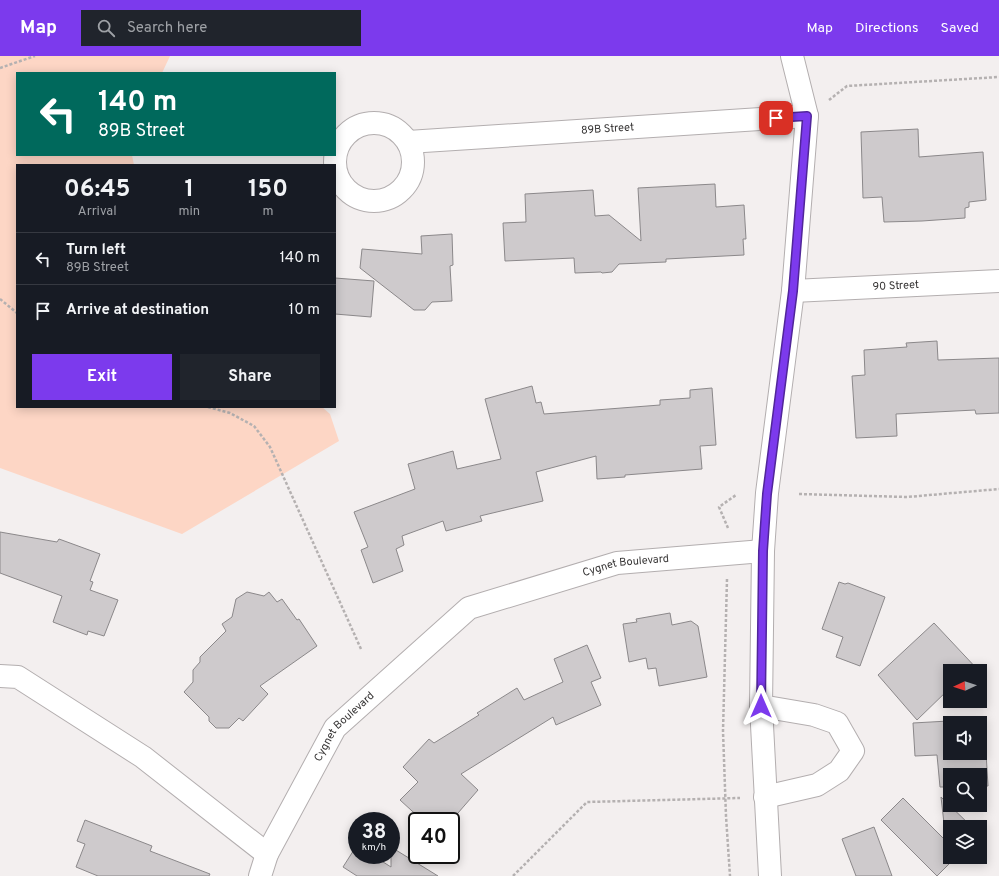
<!DOCTYPE html>
<html lang="en">
<head>
<meta charset="utf-8">
<style>
  :root { --surface:#171b24; --page:#20242c; --text:#f1f3f6; --muted:#9ea1a6; --line:#363941; --accent:#7c3aed }
  body { margin:0; font-family:Overpass,sans-serif; background:var(--page); color:var(--text); height:100vh; display:flex; flex-direction:column; font-size:15px; white-space:nowrap }
  * { box-sizing:border-box; margin:0 }
  p { font-size:13px; color:var(--muted) }
  .icon { flex:none; width:22px; height:22px; fill:none; stroke:currentColor; stroke-width:2; stroke-linecap:round; stroke-linejoin:round }
  .map { position:relative; flex:1; overflow:hidden }
  .panel { position:absolute; left:16px; top:108px; width:320px; height:244px; display:flex; flex-direction:column; background:var(--surface); border-radius:0px; box-shadow:0 2px 10px #0003 }
  .panel>* { flex:none }
  .banner { position:absolute; left:16px; top:16px; width:320px; height:84px; border-radius:0px; box-shadow:0 2px 10px #0003; background:#00695c; color:#fff; overflow:hidden }
  .needle { width:26px; rotate:267deg }
  .fabs { position:absolute; left:943px; top:608px; display:grid; gap:8px }
  .fabs a { display:grid; place-items:center; width:44px; height:44px; border-radius:0px; background:var(--surface); box-shadow:0 2px 10px #0003; font-size:20px }
  .speed { position:absolute; left:348px; top:756px; display:flex; gap:8px; font-size:20px; font-weight:700; text-align:center }
  .speed>* { display:grid; place-content:center; width:52px; height:52px; border-radius:50%; background:var(--surface); box-shadow:0 2px 10px #0003; line-height:1 }
  .speed small { font-size:10px; font-weight:400 }
  .speed .limit { border:2px solid #111; border-radius:6px; background:#fff; color:#111 }
  .pin { position:absolute; display:grid; place-items:center; width:34px; height:34px; color:#fff; margin:-17px; border-radius:8px; box-shadow:0 2px 6px #0006 }
  .me { position:absolute; width:44px; margin:-22px; rotate:0deg; stroke-linejoin:round; filter:drop-shadow(0 0 3px #0008) }
  .turn { display:flex; align-items:center; gap:14px; height:84px; padding:0 16px; font-size:18px }
  .turn .icon { width:52px; height:52px; stroke-width:2.5 }
  .turn b { display:block; font-size:28px; line-height:34px }
  .eta { display:flex; justify-content:space-evenly; align-items:center; height:68px; text-align:center }
  .eta b { font-size:24px; font-weight:700; line-height:28px }
  .cta { display:flex; gap:8px; margin-top:auto; padding:8px 16px }
  .cta a { flex:1; height:46px; border-radius:0px; background:var(--accent); color:#fff; font-size:16px; font-weight:700; line-height:46px; text-align:center }
  .cta a+a { background:var(--page); color:var(--text) }
  ul { padding:0; list-style:none }
  li { display:flex; align-items:center; gap:12px; height:52px; padding:0 16px; border-top:1px solid var(--line) }
  li div { flex:1 }
  li b { display:block; font-size:15px }
  li em { font-style:normal }
  header { display:flex; align-items:center; gap:24px; box-sizing:border-box; height:56px; padding:0 20px; background:var(--accent); color:#fff }
  header strong { font-size:19px }
  nav { display:flex; gap:22px; margin-inline-start:auto; font-size:14px }
  .search { width:280px; height:36px; background:var(--page); display:flex; align-items:center; gap:10px; box-sizing:border-box; padding:0 14px; border-radius:0px; color:var(--muted); font-size:15px }
  .map>svg:first-child { display:block }
  .green { fill:#fdd6c5 }
  .building { fill:#cecacc; stroke:#8b888a; fill-rule:evenodd }
  .lines { fill:none; stroke-linecap:round; stroke-linejoin:round }
  .minor-casing { stroke:#b3aeaf; stroke-width:24 }
  .path { stroke:#b5b1b1; stroke-width:2.5; stroke-dasharray:3 2; stroke-linecap:butt }
  .minor { stroke:#fff; stroke-width:22 }
  .route-casing { stroke:#51269a; stroke-width:10 }
  .route { stroke:#7c3aed; stroke-width:7 }
  .labels { text-anchor:middle; dominant-baseline:central; stroke-width:4; stroke-linejoin:round; paint-order:stroke }
  .street-label { font-size:11px; fill:#363434; stroke:#fffdfd }
</style>
</head>
<body>
<header>
<strong>Map</strong>
<div class="search"><svg class="icon" aria-label="search" viewBox="0 0 24 24"><circle cx="10" cy="10" r="6"/><path d="M15 15l6 6"/></svg>Search here</div>
<nav><a>Map</a><a>Directions</a><a>Saved</a></nav>
</header>
<div class="map">
<svg width="999" height="820" viewBox="0 0 999 820">
  <rect width="100%" height="100%" fill="#f3efef"/>
  <path class="green" d="M 0,0 L 170,0 L 162,17 L 17,17 L 17,99 L 132,99 L 134,109 L 17,109 L 17,351 L 322,351 L 330,358 L 339,385 L 182,478 L 0,412 Z"/>
  <path class="building" d="M 918,73 L 919,101 L 983,96 L 986,144 L 969,146 L 969,151 L 965,152 L 965,162 L 922,165 L 884,166 L 882,141 L 863,142 L 861,76 Z
    M 715,128 L 716,151 L 744,149 L 746,183 L 743,183 L 744,199 L 666,203 L 666,206 L 619,208 L 612,216 L 602,217 L 601,216 L 575,217 L 574,202 L 505,205 L 503,167 L 526,166 L 525,138 L 593,134 L 595,160 L 609,159 L 641,185 L 638,132 Z
    M 452,178 L 453,209 L 450,210 L 452,245 L 432,246 L 425,254 L 414,254 L 360,212 L 362,193 L 422,198 L 421,180 Z
    M 335,222 L 374,225 L 371,261 L 335,258 Z
    M 937,285 L 938,304 L 999,302 L 999,357 L 976,358 L 975,354 L 896,358 L 897,380 L 856,382 L 852,320 L 865,319 L 864,294 L 907,291 L 906,287 Z
    M 532,330 L 536,347 L 541,346 L 544,358 L 660,349 L 660,344 L 690,342 L 690,334 L 712,332 L 716,389 L 700,390 L 702,413 L 625,419 L 625,421 L 597,423 L 596,400 L 536,416 L 543,445 L 480,460 L 482,465 L 446,475 L 443,465 L 402,480 L 404,489 L 396,493 L 403,515 L 373,527 L 361,494 L 368,491 L 354,456 L 415,433 L 408,408 L 453,395 L 457,413 L 501,403 L 485,343 Z
    M 0,476 L 57,486 L 59,483 L 100,498 L 90,525 L 93,526 L 90,534 L 118,544 L 104,580 L 88,575 L 87,579 L 53,566 L 62,540 L 0,517 Z
    M 839,526 L 845,528 L 848,527 L 885,541 L 860,610 L 836,601 L 843,581 L 822,573 Z
    M 247,536 L 264,540 L 269,536 L 277,546 L 282,543 L 297,564 L 299,563 L 317,590 L 260,630 L 268,638 L 243,665 L 239,662 L 229,672 L 216,672 L 209,665 L 209,661 L 184,636 L 193,626 L 193,614 L 200,606 L 200,601 L 226,575 L 222,568 L 232,561 L 236,543 Z
    M 670,557 L 672,569 L 691,565 L 698,570 L 707,621 L 659,630 L 656,612 L 648,613 L 646,602 L 629,606 L 623,568 L 637,566 L 636,563 Z
    M 934,567 L 979,615 L 950,615 L 950,632 L 917,664 L 878,619 Z
    M 587,589 L 601,622 L 591,626 L 601,649 L 556,669 L 553,661 L 461,718 L 478,734 L 451,765 L 423,765 L 400,744 L 418,726 L 403,711 L 429,683 L 434,687 L 479,659 L 477,657 L 517,632 L 524,644 L 563,626 L 554,603 Z
    M 984,663 L 988,730 L 980,730 L 980,719 L 950,719 L 950,731 L 940,731 L 937,699 L 915,700 L 913,667 ZM 950,667 L 980,667 L 980,697 L 950,697 Z
    M 941,741 L 972,771 L 950,771 L 950,801 L 956,801 L 937,820 L 881,764 L 903,742 L 946,785 Z
    M 85,764 L 152,790 L 150,795 L 210,818 L 209,820 L 98,820 L 76,811 L 85,788 L 77,785 Z
    M 874,771 L 892,820 L 856,820 L 842,783 Z
    M 357,789 L 357,799 L 372,799 L 391,811 L 391,791 L 438,820 L 357,820 L 343,811 Z"/>
  <g class="lines">
    <g class="minor-casing">
      <g id="minor">
        <circle cx="374" cy="106" r="39"/>
        <path id="s1" d="M 408,86 L 807,60"/>
        <path id="s2" d="M 793,235 L 999,225"/>
        <path d="M 0,620 L 18,621 L 143,701 L 267,798"/>
        <path d="M 761,650 L 814,659 L 837,667 L 853,695 L 839,715 L 817,729 L 765,741"/>
        <path id="s3" d="M 260,820 L 267,798 L 335,672 L 469,552 L 617,507 L 763,495"/>
        <path d="M 770,820 L 761,650 L 763,495 L 767,437 L 793,235 L 807,60 L 792,0"/>
      </g>
    </g>
    <path class="path" d="M 0,12 L 35,0
      M 829,44 L 847,30 L 999,21
      M 0,243 L 17,257
      M 208,351 L 230,357 L 254,370 L 270,391 L 361,593
      M 799,438 L 907,441 L 999,433
      M 728,472 L 719,451 L 736,439
      M 727,523 L 723,675 L 726,760 L 730,820
      M 513,820 L 587,746 L 740,742"/>
    <use href="#minor" class="minor"/>
  </g>
  <g class="lines">
    <g class="route-casing">
      <path id="route" d="M 761,650 L 763,495 L 767,438 L 793,235 L 807,60 L 776,62"/>
    </g>
    <use href="#route" class="route"/>
  </g>
  <g class="labels">
    <g class="street-label">
      <text stroke="none"><textPath href="#s1" startOffset="200">89B Street</textPath></text>
      <text stroke="none"><textPath href="#s2" startOffset="103">90 Street</textPath></text>
      <text stroke="none"><textPath href="#s3" startOffset="509">Cygnet Boulevard</textPath></text>
      <text stroke="none"><textPath href="#s3" startOffset="173">Cygnet Boulevard</textPath></text>
    </g>
  </g>
</svg>
<div class="fabs">
<a><svg class="needle" viewBox="-14 -14 28 28"><path d="M0-13l5 13h-10z" fill="#e53935"/><path d="M0 13l5-13h-10z" fill="#9ea1a6"/></svg></a>
<a><svg class="icon" aria-label="sound" viewBox="0 0 24 24"><path d="M4 9h4l5-4v14l-5-4H4zM17 9q2 3 0 6"/></svg></a>
<a><svg class="icon" aria-label="search" viewBox="0 0 24 24"><circle cx="10" cy="10" r="6"/><path d="M15 15l6 6"/></svg></a>
<a><svg class="icon" aria-label="layers" viewBox="0 0 24 24"><path d="M12 4l9 5-9 5-9-5zM3 14l9 5 9-5"/></svg></a>
</div>
<div class="speed"><div>38<small>km/h</small></div><div class="limit">40</div></div>
<div class="pin" style="left:776px;top:62px;background:#d93025"><svg class="icon" aria-label="arrive" viewBox="0 0 24 24"><path d="M6 21V4h12l-3 4 3 4H6"/></svg></div>
<svg class="me" style="left:761px;top:650px" viewBox="-20 -20 40 40"><path d="M0-17L14 15 0 8-14 15z" fill="#7c3aed" stroke="#fff" stroke-width="4"/></svg>
<div class="banner">
<div class="turn"><svg class="icon" aria-label="left" viewBox="0 0 24 24"><path d="M17 20v-9H6M10 6l-5 5 5 5"/></svg><div><b>140 m</b>89B Street</div></div>
</div>
<section class="panel">
<div class="eta">
<div><b>06:45</b><p>Arrival</p></div>
<div><b>1</b><p>min</p></div>
<div><b>150</b><p>m</p></div>
</div>
<ul>
<li><svg class="icon" aria-label="left" viewBox="0 0 24 24"><path d="M17 20v-9H6M10 6l-5 5 5 5"/></svg><div><b>Turn left</b><p>89B Street</p></div><em>140 m</em></li>
<li><svg class="icon" aria-label="arrive" viewBox="0 0 24 24"><path d="M6 21V4h12l-3 4 3 4H6"/></svg><div><b>Arrive at destination</b></div><em>10 m</em></li>
</ul>
<div class="cta"><a>Exit</a><a>Share</a></div>
</section>
</div>
</body>
</html>
